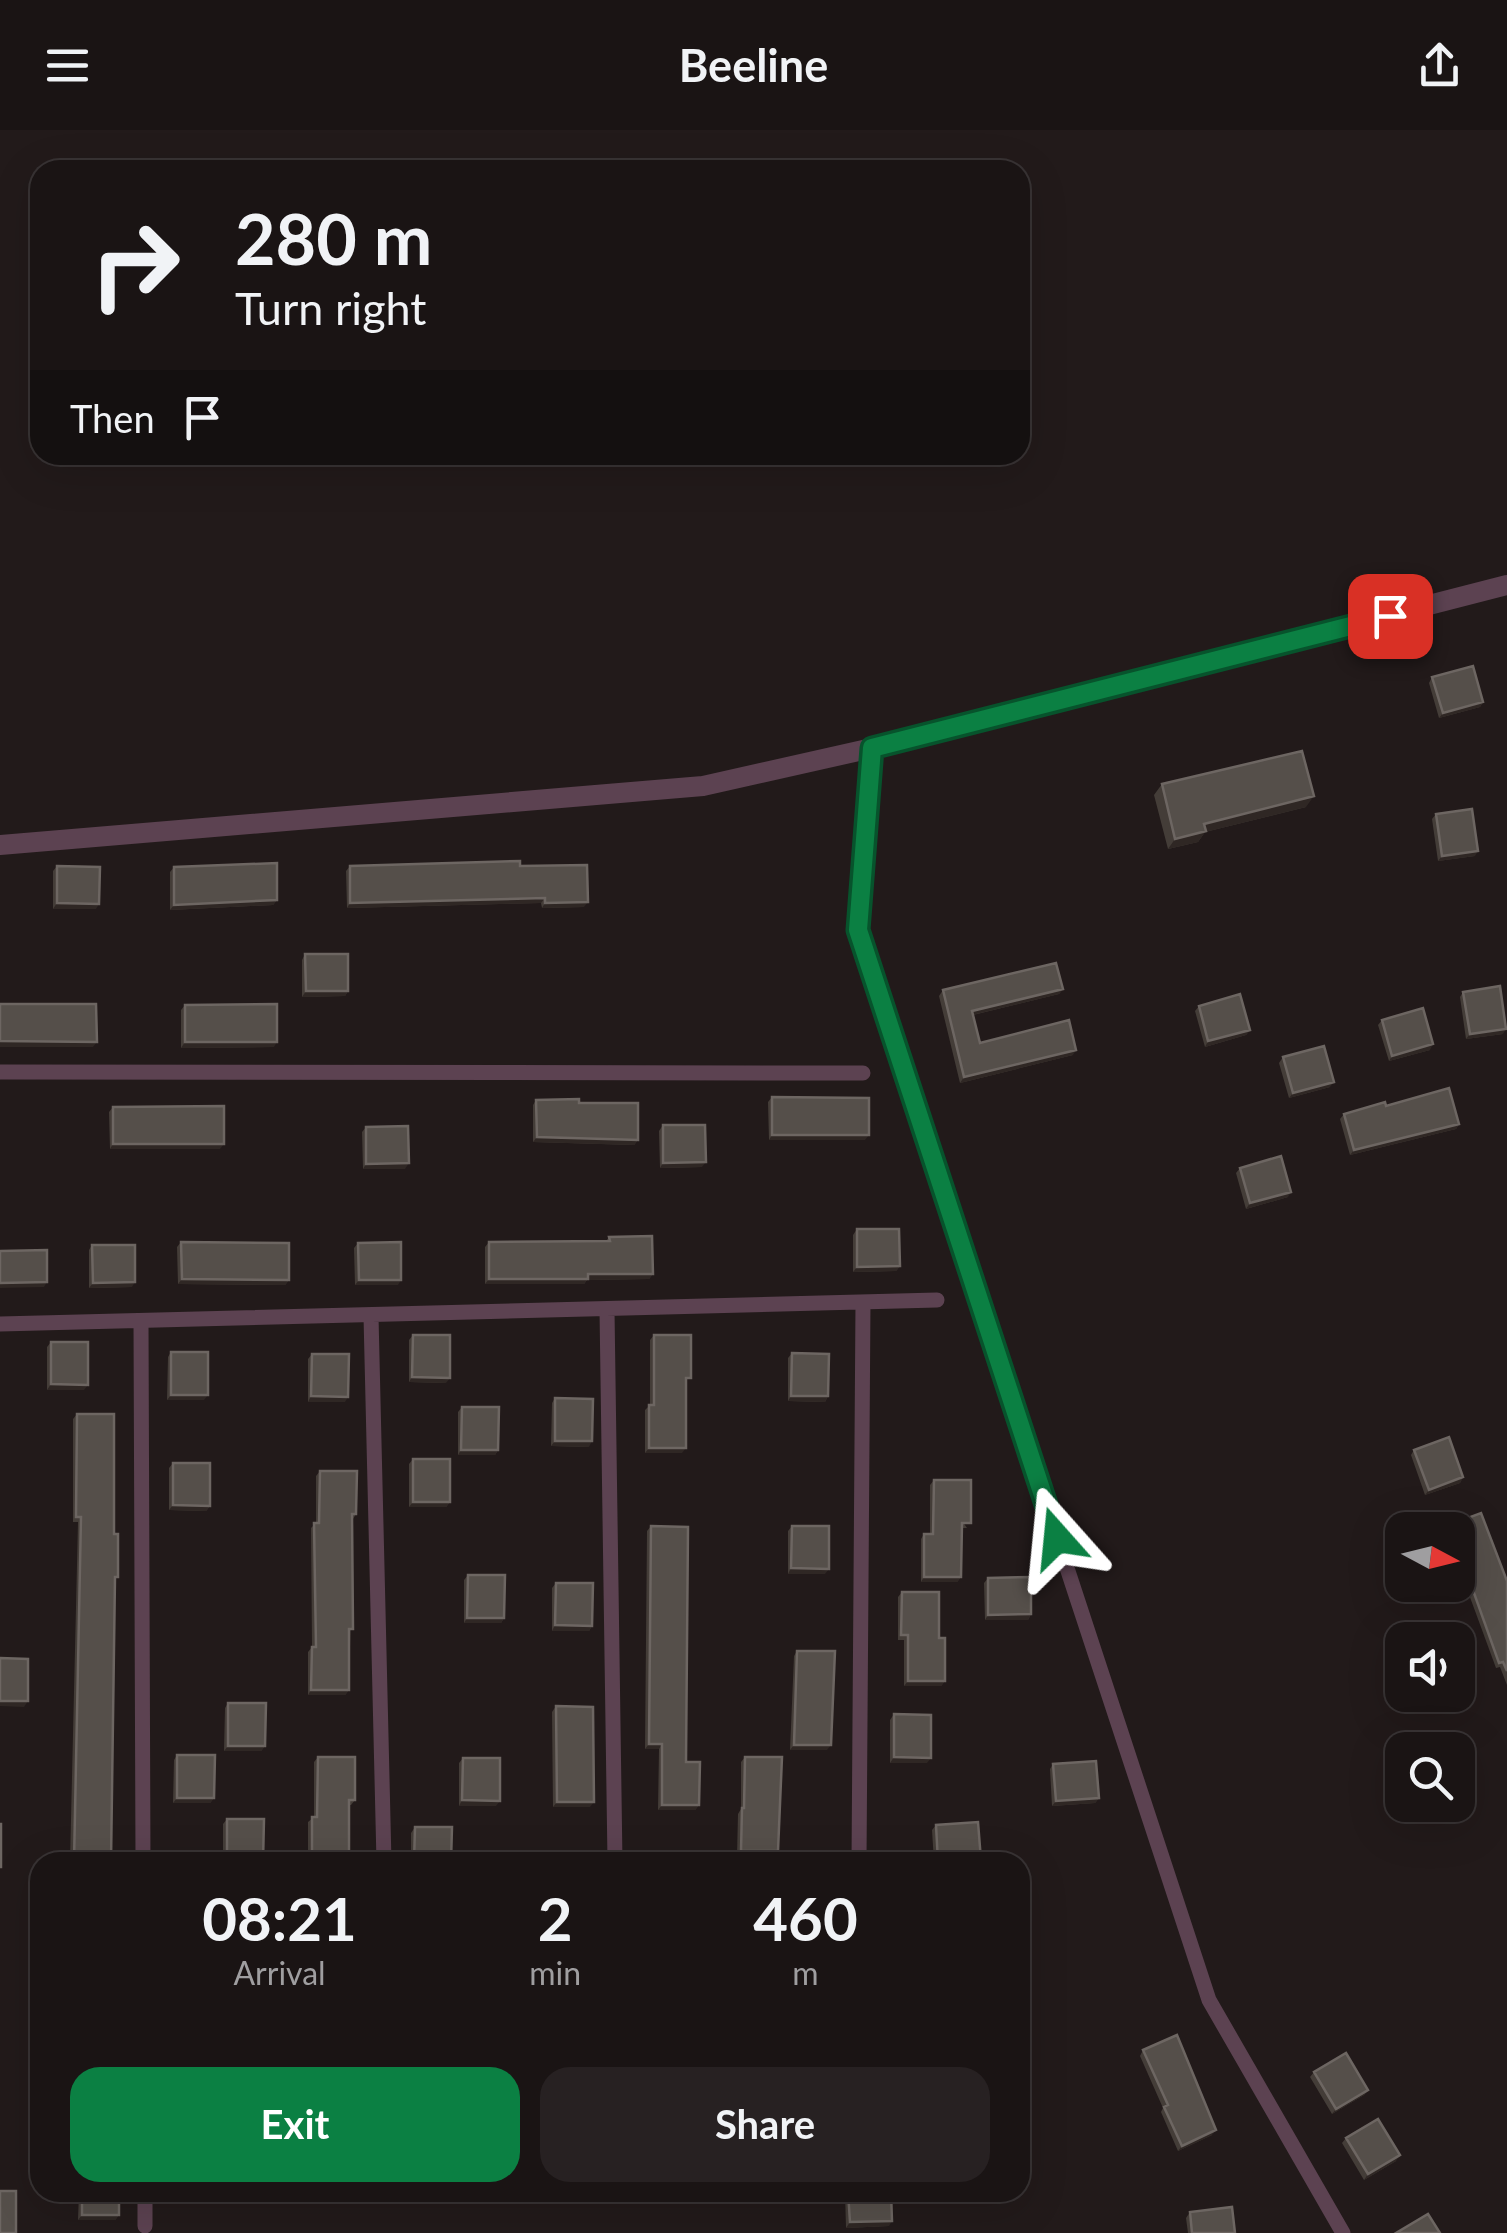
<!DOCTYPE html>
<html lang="en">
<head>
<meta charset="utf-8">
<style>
  :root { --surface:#1a1414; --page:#272122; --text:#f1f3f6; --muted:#9f9ea0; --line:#383334; --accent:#0b8043 }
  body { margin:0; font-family:Lato,sans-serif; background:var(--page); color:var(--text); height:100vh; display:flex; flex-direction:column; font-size:38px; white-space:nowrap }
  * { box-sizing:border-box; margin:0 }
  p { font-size:32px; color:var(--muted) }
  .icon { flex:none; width:55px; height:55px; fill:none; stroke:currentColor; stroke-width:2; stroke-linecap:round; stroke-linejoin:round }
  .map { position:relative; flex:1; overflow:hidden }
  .panel { position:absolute; left:30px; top:1722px; width:1000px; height:350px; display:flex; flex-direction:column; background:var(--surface); border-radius:30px; box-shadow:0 10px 40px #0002,0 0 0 2px var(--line) }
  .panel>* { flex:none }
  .guide { position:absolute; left:30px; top:30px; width:1000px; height:305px; border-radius:30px; box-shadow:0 10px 40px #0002,0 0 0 2px var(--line); background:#1a1414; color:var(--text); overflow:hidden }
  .needle { width:65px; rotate:97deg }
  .tools { position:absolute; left:1385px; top:1382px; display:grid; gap:20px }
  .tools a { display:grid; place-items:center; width:90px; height:90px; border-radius:20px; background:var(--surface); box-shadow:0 10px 40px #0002,0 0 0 2px var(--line); font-size:50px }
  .pin { position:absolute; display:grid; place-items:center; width:85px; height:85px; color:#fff; margin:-42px; border-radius:20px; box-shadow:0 5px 15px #0006 }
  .me { position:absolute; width:110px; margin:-55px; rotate:342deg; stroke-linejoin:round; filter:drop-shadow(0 0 8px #0008) }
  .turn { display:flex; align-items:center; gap:35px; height:210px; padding:0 40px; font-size:45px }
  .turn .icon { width:130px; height:130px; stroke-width:2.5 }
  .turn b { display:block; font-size:70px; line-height:85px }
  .then { display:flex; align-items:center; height:95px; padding:0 40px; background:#0003; gap:20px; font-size:38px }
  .eta { display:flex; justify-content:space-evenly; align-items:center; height:170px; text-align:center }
  .eta b { font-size:60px; font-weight:700; line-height:70px }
  .button { display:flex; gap:20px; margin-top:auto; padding:20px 40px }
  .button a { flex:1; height:115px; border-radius:30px; background:var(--accent); color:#fff; font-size:40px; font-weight:700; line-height:115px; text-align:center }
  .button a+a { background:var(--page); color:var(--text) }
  header { display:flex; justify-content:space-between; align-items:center; height:130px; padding:0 40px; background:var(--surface); font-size:45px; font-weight:700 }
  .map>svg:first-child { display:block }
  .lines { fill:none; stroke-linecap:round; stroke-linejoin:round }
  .minor { stroke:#5c4251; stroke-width:15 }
  .tertiary { stroke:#5c4251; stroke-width:20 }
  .wall { fill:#443d38 }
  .shaded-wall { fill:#2f2724 }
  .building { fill:#554f4a; stroke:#6d6662; stroke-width:2.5 }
  .route-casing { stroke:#07532c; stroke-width:25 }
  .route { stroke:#0b8043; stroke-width:18 }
</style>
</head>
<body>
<header><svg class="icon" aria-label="menu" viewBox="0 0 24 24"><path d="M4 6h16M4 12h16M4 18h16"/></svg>Beeline<svg class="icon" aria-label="share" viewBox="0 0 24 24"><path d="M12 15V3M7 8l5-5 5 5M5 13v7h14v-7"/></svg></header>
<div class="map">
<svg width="1507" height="2103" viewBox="0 0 1507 2103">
  <rect width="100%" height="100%" fill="#221a1a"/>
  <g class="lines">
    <path class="minor" d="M 872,618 L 857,799 L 1209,1870 L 1343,2103
      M 0,942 L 863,943
      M 607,1180 L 615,1732
      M 371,1186 L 384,1732
      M 141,1191 L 143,1732
      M 0,1194 L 937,1170
      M 859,1732 L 863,1172
      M 145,2062 L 145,2096"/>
    <path class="tertiary" d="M 0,715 L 703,656 L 872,618 L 1507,455"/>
  </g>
  <path class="wall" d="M 1432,547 L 1483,572 L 1480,577 L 1439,588 L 1429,553 Z
    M 1162,654 L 1306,677 L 1205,702 L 1198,712 L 1168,719 L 1154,665 Z
    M 1436,684 L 1475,726 L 1438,731 L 1432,689 Z
    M 57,736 L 96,779 L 53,779 L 53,741 Z
    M 350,736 L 520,736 L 584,777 L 542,778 L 541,773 L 347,778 L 346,741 Z
    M 174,737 L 277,770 L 273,775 L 170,780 L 170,742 Z
    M 305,824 L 348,861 L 345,866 L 302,867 L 302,830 Z
    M 1063,859 L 1059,864 L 973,885 L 980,913 L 1073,925 L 960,953 L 939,866 L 943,860 Z
    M 1463,862 L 1503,904 L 1466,909 L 1460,867 Z
    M 185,875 L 274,917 L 181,918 L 181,880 Z
    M 1199,876 L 1250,900 L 1246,905 L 1205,917 L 1195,881 Z
    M 1382,890 L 1430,920 L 1389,931 L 1378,895 Z
    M 1283,927 L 1330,957 L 1289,968 L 1279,933 Z
    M 772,967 L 865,1010 L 769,1010 L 768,972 Z
    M 536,970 L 579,973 L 638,1010 L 634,1015 L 533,1012 L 533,975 Z
    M 1386,976 L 1459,994 L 1456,999 L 1350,1025 L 1340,989 L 1344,984 Z
    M 113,977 L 220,1019 L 110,1019 L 109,982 Z
    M 663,995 L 702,1037 L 660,1038 L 659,1001 Z
    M 366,997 L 405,1039 L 363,1039 L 362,1002 Z
    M 1240,1038 L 1288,1067 L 1246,1079 L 1236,1043 Z
    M 857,1099 L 900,1136 L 896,1141 L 853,1142 L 853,1105 Z
    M 609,1107 L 653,1144 L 649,1149 L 587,1150 L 584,1154 L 485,1154 L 485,1117 L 489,1112 L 606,1111 Z
    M 181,1112 L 289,1150 L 285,1155 L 178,1154 L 177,1117 Z
    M 358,1113 L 398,1155 L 355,1155 L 354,1118 Z
    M 92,1115 L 132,1157 L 89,1158 L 89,1120 Z
    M 413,1205 L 446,1253 L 409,1252 L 409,1210 Z
    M 654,1205 L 686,1253 L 682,1323 L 645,1323 L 645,1280 L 650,1275 L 650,1210 Z
    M 51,1212 L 84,1260 L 47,1260 L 47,1217 Z
    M 171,1222 L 204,1270 L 167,1270 L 168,1227 Z
    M 792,1223 L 828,1266 L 825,1272 L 788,1271 L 788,1228 Z
    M 312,1224 L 345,1272 L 308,1272 L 308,1229 Z
    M 555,1268 L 589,1317 L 551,1316 L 552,1273 Z
    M 462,1277 L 498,1320 L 495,1325 L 458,1325 L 458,1282 Z
    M 77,1284 L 114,1404 L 115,1451 L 111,1732 L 70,1732 L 78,1392 L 73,1392 L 73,1289 Z
    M 1414,1320 L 1463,1347 L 1460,1353 L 1425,1365 L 1411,1325 Z
    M 413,1329 L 450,1372 L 446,1377 L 409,1377 L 409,1334 Z
    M 173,1333 L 210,1376 L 206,1381 L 169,1380 L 169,1338 Z
    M 320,1341 L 356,1384 L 353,1389 L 349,1560 L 345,1565 L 308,1565 L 308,1522 L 312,1517 L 311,1398 L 316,1393 L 316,1346 Z
    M 934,1350 L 967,1398 L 962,1398 L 961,1447 L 957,1452 L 921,1452 L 921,1409 L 924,1404 L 930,1404 L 930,1355 Z
    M 1481,1383 L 1507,1451 L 1507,1555 L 1500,1537 L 1496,1538 L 1460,1440 L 1458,1441 L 1458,1400 L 1443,1400 L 1446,1396 Z
    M 651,1396 L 686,1632 L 699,1675 L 695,1680 L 658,1680 L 659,1619 L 645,1619 L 647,1401 Z
    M 792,1396 L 825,1444 L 788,1444 L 788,1401 Z
    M 468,1445 L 504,1488 L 501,1493 L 464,1493 L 464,1450 Z
    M 988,1448 L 1031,1484 L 1028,1490 L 985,1490 L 984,1453 Z
    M 556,1453 L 592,1496 L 589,1501 L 552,1501 L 552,1458 Z
    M 902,1462 L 939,1508 L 945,1551 L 941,1556 L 904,1556 L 904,1510 L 898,1510 L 898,1467 Z
    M 797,1521 L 827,1620 L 790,1620 L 794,1526 Z
    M 228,1573 L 265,1616 L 261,1621 L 224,1621 L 225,1578 Z
    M 556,1576 L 590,1677 L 553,1677 L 552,1582 Z
    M 894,1584 L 927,1633 L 890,1633 L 890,1590 Z
    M 177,1625 L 214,1668 L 210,1673 L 173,1673 L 174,1630 Z
    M 318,1627 L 355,1670 L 351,1675 L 349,1675 L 349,1732 L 308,1732 L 308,1692 L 314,1687 L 314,1632 Z
    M 745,1627 L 775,1727 L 737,1726 L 738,1684 L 741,1679 L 741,1632 Z
    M 463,1628 L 496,1676 L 459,1676 L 459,1633 Z
    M 1053,1634 L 1099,1668 L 1095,1673 L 1052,1676 L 1050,1639 Z
    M 227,1689 L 263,1732 L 223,1732 L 223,1694 Z
    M 936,1695 L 981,1730 L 979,1732 L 934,1732 L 932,1700 Z
    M 415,1697 L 451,1732 L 411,1732 L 411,1703 Z
    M 1143,1920 L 1212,2005 L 1178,2021 L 1161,1982 L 1163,1978 L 1140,1926 Z
    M 1314,1942 L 1368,1960 L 1364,1965 L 1332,1984 L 1310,1947 Z
    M 1346,2008 L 1396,2031 L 1364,2050 L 1342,2013 Z
    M 79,2062 L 119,2062 L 119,2085 L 115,2090 L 78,2090 Z
    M 845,2062 L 891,2062 L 889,2096 L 846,2098 Z
    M 1190,2082 L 1235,2103 L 1188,2103 L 1186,2088 Z"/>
  <path class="shaded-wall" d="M 1483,572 L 1480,577 L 1439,588 L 1443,583 Z
    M 1314,666 L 1306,677 L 1205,702 L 1198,712 L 1168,719 L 1175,709 L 1204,694 Z
    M 1478,721 L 1475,726 L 1438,731 L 1442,726 Z
    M 545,768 L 541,773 L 347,778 L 350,773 Z
    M 277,770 L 273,775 L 170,780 L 174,775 Z
    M 588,772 L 584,777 L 542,778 L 545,773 Z
    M 57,773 L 99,774 L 96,779 L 53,779 Z
    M 1063,859 L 1059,864 L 968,886 L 972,881 Z
    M 306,861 L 348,861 L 345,866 L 302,867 Z
    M 1506,899 L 1503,904 L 1466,909 L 1470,904 Z
    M 1250,900 L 1246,905 L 1205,917 L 1208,911 Z
    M 0,911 L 97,912 L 93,917 L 0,917 Z
    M 185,912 L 277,912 L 274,917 L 181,918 Z
    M 1433,914 L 1430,920 L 1389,931 L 1392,926 Z
    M 1076,920 L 1073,925 L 960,953 L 964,947 Z
    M 1334,952 L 1330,957 L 1289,968 L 1293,963 Z
    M 1459,994 L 1456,999 L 1350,1025 L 1354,1020 Z
    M 772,1005 L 869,1005 L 865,1010 L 769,1010 Z
    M 537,1007 L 638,1010 L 634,1015 L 533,1012 Z
    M 113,1014 L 224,1014 L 220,1019 L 110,1019 Z
    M 706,1032 L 702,1037 L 660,1038 L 663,1033 Z
    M 409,1033 L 405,1039 L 363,1039 L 366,1034 Z
    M 1291,1062 L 1288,1067 L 1246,1079 L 1250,1073 Z
    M 900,1136 L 896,1141 L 853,1142 L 857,1137 Z
    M 588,1144 L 653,1144 L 649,1149 L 587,1150 L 584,1154 L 485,1154 L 489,1149 Z
    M 182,1149 L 289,1150 L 285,1155 L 178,1154 Z
    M 359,1150 L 401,1150 L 398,1155 L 355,1155 Z
    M 47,1152 L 44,1157 L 0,1158 L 0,1153 Z
    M 135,1152 L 132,1157 L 89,1158 L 93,1153 Z
    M 412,1247 L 450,1248 L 446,1253 L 409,1252 Z
    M 51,1254 L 88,1255 L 84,1260 L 47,1260 Z
    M 171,1265 L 208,1265 L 204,1270 L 167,1270 Z
    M 311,1266 L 348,1267 L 345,1272 L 308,1272 Z
    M 791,1266 L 828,1266 L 825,1272 L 788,1271 Z
    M 555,1311 L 592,1311 L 589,1317 L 551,1316 Z
    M 649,1318 L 686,1318 L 682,1323 L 645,1323 Z
    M 461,1320 L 498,1320 L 495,1325 L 458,1325 Z
    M 1463,1347 L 1460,1353 L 1425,1365 L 1429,1360 Z
    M 413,1372 L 450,1372 L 446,1377 L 409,1377 Z
    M 173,1375 L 210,1376 L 206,1381 L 169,1380 Z
    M 791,1438 L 829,1439 L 825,1444 L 788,1444 Z
    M 924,1447 L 961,1447 L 957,1452 L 921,1452 Z
    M 1031,1484 L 1028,1490 L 985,1490 L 988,1485 Z
    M 467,1488 L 504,1488 L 501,1493 L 464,1493 Z
    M 555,1495 L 592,1496 L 589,1501 L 552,1501 Z
    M 908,1551 L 945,1551 L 941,1556 L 904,1556 Z
    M 311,1560 L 349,1560 L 345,1565 L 308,1565 Z
    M 0,1571 L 28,1571 L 24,1577 L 0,1576 Z
    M 649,1614 L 662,1614 L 659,1619 L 645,1619 Z
    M 794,1615 L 831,1615 L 827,1620 L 790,1620 Z
    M 228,1616 L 265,1616 L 261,1621 L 224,1621 Z
    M 894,1627 L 931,1628 L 927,1633 L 890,1633 Z
    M 177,1668 L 214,1668 L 210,1673 L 173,1673 Z
    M 1099,1668 L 1095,1673 L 1052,1676 L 1056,1671 Z
    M 462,1670 L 500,1671 L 496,1676 L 459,1676 Z
    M 557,1672 L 594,1672 L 590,1677 L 553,1677 Z
    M 662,1675 L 699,1675 L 695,1680 L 658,1680 Z
    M 741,1721 L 778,1721 L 775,1727 L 737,1726 Z
    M 981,1730 L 979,1732 L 938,1732 Z
    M 1368,1960 L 1364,1965 L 1332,1984 L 1336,1979 Z
    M 1216,2000 L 1212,2005 L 1178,2021 L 1182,2016 Z
    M 1400,2025 L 1396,2031 L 1364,2050 L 1368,2044 Z
    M 82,2085 L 119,2085 L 115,2090 L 78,2090 Z
    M 892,2091 L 889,2096 L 846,2098 L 850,2092 Z"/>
  <path class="building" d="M 1473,536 L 1483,572 L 1443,583 L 1432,547 Z
    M 1302,621 L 1314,666 L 1204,694 L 1206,701 L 1175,709 L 1162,654 Z
    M 1472,679 L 1478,721 L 1442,726 L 1436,684 Z
    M 520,731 L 520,736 L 587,735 L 588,772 L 545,773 L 545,768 L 350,773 L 350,736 Z
    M 277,733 L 277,770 L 174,775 L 174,737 Z
    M 57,736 L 100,737 L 99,774 L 57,773 Z
    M 305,824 L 348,824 L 348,861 L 306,861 Z
    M 1056,833 L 1063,859 L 972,881 L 980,913 L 1069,890 L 1076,920 L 964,947 L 943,860 Z
    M 1500,856 L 1506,899 L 1470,904 L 1463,862 Z
    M 1240,864 L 1250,900 L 1208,911 L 1199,876 Z
    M 0,874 L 96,874 L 97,912 L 0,911 Z
    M 277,874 L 277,912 L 185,912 L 185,875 Z
    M 1423,878 L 1433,914 L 1392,926 L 1382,890 Z
    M 1324,916 L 1334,952 L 1293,963 L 1283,927 Z
    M 1449,958 L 1459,994 L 1354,1020 L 1344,984 L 1385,972 L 1386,976 Z
    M 772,967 L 869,968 L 869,1005 L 772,1005 Z
    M 579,969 L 579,973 L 638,973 L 638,1010 L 537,1007 L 536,970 Z
    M 224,976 L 224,1014 L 113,1014 L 113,977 Z
    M 663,995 L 705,995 L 706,1032 L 663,1033 Z
    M 408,996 L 409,1033 L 366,1034 L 366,997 Z
    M 1281,1026 L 1291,1062 L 1250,1073 L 1240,1038 Z
    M 857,1099 L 899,1099 L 900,1136 L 857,1137 Z
    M 652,1106 L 653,1144 L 588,1144 L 588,1149 L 489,1149 L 489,1112 L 610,1111 L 609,1107 Z
    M 181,1112 L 289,1113 L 289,1150 L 182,1149 Z
    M 401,1112 L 401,1150 L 359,1150 L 358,1113 Z
    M 92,1115 L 135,1115 L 135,1152 L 93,1153 Z
    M 47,1120 L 47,1152 L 0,1153 L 0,1121 Z
    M 413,1205 L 450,1205 L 450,1248 L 412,1247 Z
    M 654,1205 L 691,1205 L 691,1248 L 686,1248 L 686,1318 L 649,1318 L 649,1275 L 654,1275 Z
    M 51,1212 L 88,1212 L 88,1255 L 51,1254 Z
    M 171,1222 L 208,1222 L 208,1265 L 171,1265 Z
    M 792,1223 L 829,1224 L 828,1266 L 791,1266 Z
    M 312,1224 L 349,1224 L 348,1267 L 311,1266 Z
    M 555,1268 L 593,1269 L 592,1311 L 555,1311 Z
    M 462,1277 L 499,1277 L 498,1320 L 461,1320 Z
    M 77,1284 L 114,1284 L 114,1404 L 118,1404 L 118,1447 L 115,1447 L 111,1732 L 74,1732 L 81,1387 L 76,1387 Z
    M 1449,1307 L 1463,1347 L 1429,1360 L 1414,1320 Z
    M 413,1329 L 450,1329 L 450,1372 L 413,1372 Z
    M 173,1333 L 210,1333 L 210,1376 L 173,1375 Z
    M 320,1341 L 357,1341 L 356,1384 L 352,1384 L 353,1499 L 349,1499 L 349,1560 L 311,1560 L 312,1517 L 316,1517 L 314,1393 L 319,1393 Z
    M 934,1350 L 971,1350 L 971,1393 L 962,1393 L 961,1447 L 924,1447 L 924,1404 L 933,1404 Z
    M 1481,1383 L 1507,1451 L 1507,1541 L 1503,1532 L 1499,1533 L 1464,1435 L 1460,1436 L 1458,1428 L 1458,1400 L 1447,1400 L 1446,1396 Z
    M 651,1396 L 688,1397 L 686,1632 L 700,1632 L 699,1675 L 662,1675 L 662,1614 L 649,1614 Z
    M 792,1396 L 829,1396 L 829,1439 L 791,1438 Z
    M 468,1445 L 505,1445 L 504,1488 L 467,1488 Z
    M 1031,1447 L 1031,1484 L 988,1485 L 988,1448 Z
    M 556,1453 L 593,1453 L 592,1496 L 555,1495 Z
    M 902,1462 L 939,1462 L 939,1508 L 945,1508 L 945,1551 L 908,1551 L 908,1505 L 901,1505 Z
    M 797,1521 L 835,1521 L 831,1615 L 794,1615 Z
    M 0,1528 L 28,1529 L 28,1571 L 0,1571 Z
    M 228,1573 L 266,1573 L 265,1616 L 228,1616 Z
    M 556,1576 L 593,1577 L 594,1672 L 557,1672 Z
    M 894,1584 L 931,1585 L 931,1628 L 894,1627 Z
    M 177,1625 L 215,1625 L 214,1668 L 177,1668 Z
    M 318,1627 L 355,1627 L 355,1670 L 349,1670 L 349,1732 L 319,1732 L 319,1730 L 312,1730 L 312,1687 L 317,1687 Z
    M 745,1627 L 782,1627 L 778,1721 L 741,1721 L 742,1678 L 744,1678 Z
    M 463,1628 L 500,1628 L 500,1671 L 462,1670 Z
    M 1096,1631 L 1099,1668 L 1056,1671 L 1053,1634 Z
    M 227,1689 L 264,1689 L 263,1732 L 227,1732 Z
    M 978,1692 L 981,1730 L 938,1732 L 936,1695 Z
    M 0,1694 L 1,1694 L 1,1737 L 0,1737 Z
    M 415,1697 L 452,1697 L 451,1732 L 414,1732 Z
    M 1177,1905 L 1216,2000 L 1182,2016 L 1164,1977 L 1168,1975 L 1143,1920 Z
    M 1346,1923 L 1368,1960 L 1336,1979 L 1314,1942 Z
    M 1378,1989 L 1400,2025 L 1368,2044 L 1346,2008 Z
    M 0,2061 L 16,2061 L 16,2103 L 0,2103 Z
    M 82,2062 L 119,2062 L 119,2085 L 82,2085 Z
    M 848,2062 L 891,2062 L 892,2091 L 850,2092 Z
    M 1232,2077 L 1235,2103 L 1192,2103 L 1190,2082 Z
    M 1428,2084 L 1440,2103 L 1396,2103 Z"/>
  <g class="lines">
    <g class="route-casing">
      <path id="route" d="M 1057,1408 L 858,800 L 872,618 L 1390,486"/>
    </g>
    <use href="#route" class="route"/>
  </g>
</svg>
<div class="tools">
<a><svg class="needle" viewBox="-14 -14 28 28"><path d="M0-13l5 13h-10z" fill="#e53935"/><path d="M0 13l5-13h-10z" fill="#9f9ea0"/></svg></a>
<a><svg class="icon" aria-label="sound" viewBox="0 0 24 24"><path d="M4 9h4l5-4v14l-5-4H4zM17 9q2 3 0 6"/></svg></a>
<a><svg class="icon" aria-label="search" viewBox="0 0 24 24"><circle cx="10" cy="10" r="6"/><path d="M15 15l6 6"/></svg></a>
</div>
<div class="pin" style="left:1390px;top:486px;background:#d93025"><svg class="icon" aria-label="arrive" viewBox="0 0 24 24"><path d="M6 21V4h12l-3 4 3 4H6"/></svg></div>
<svg class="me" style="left:1057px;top:1408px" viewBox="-20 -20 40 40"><path d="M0-17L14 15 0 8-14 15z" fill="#0b8043" stroke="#fff" stroke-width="4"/></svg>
<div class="guide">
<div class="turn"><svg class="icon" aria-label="right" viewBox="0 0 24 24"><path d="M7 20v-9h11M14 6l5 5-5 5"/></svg><div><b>280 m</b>Turn right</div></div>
<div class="then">Then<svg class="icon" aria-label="arrive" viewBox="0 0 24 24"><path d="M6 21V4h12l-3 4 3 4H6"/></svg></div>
</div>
<section class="panel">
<div class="eta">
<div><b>08:21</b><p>Arrival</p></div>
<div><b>2</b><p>min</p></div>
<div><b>460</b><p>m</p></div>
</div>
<div class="button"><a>Exit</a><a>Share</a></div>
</section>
</div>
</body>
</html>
